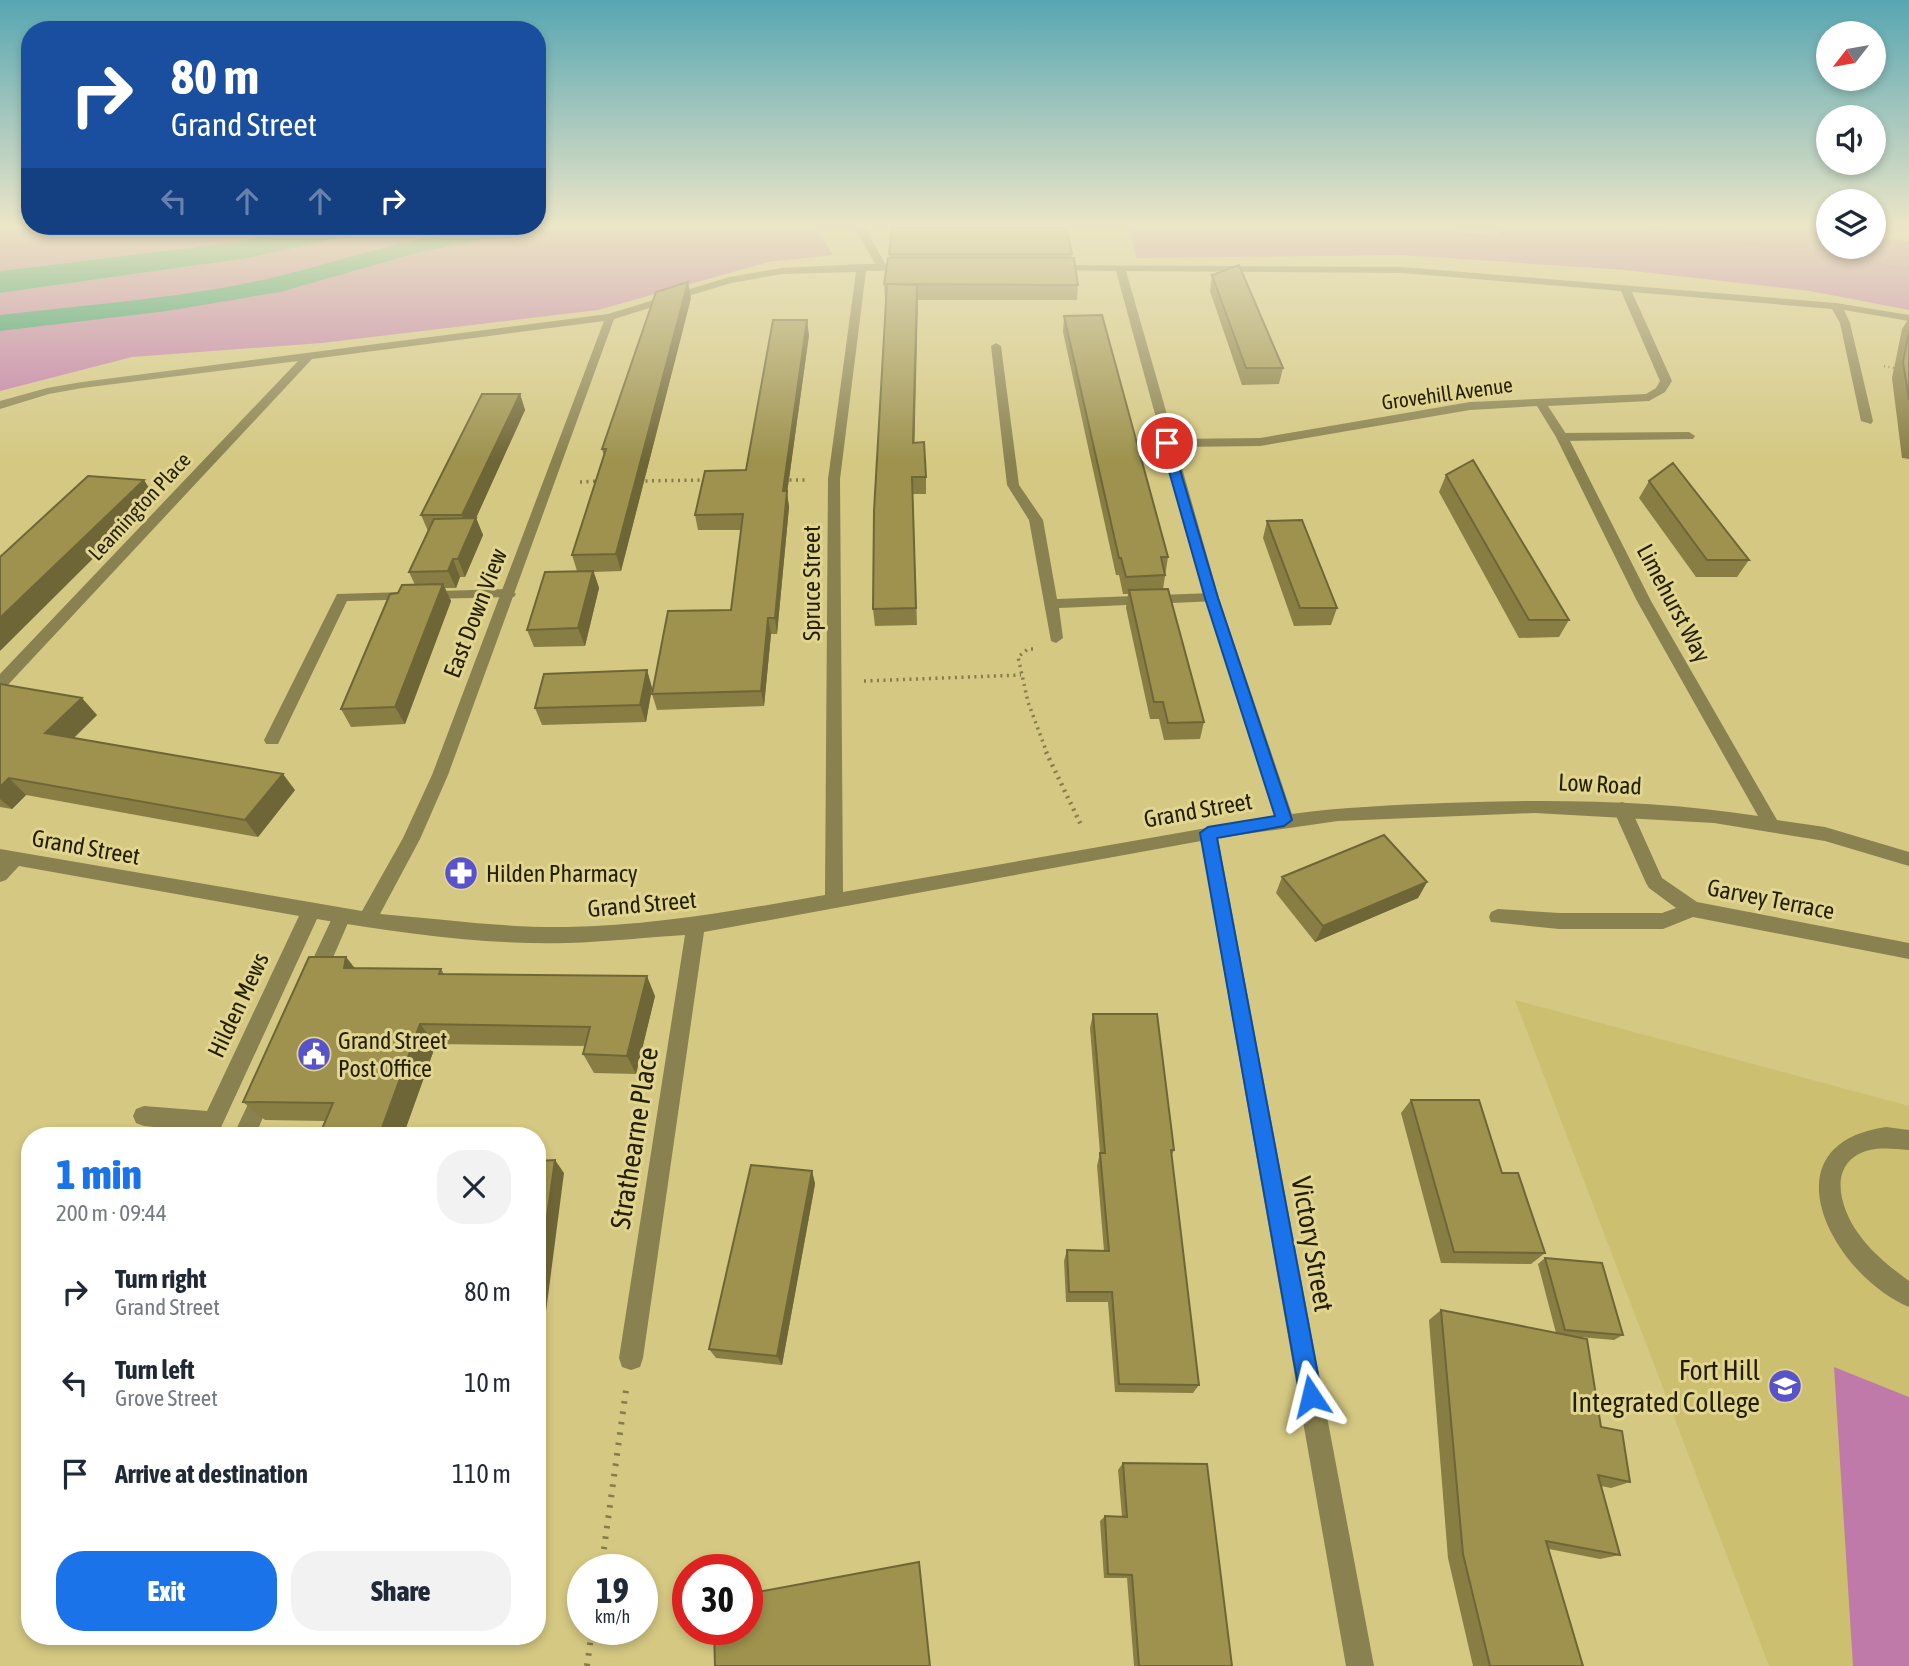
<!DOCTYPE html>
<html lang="en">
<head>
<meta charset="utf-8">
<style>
  :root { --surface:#fff; --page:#f2f2f3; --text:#1f2937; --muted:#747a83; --accent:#1a73e8 }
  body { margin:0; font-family:"Asap Condensed",sans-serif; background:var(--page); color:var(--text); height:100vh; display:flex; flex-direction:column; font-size:26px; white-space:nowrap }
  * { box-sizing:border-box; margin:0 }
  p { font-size:23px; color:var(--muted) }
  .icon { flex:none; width:38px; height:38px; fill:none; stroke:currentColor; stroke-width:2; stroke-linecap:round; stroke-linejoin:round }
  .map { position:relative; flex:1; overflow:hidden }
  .sheet { position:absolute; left:21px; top:1127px; width:525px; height:518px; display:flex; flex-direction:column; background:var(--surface); border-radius:28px; box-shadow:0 4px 10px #0003 }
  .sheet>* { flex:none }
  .top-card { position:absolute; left:21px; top:21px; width:525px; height:214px; border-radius:28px; box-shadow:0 4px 10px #0003; background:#1a4fa0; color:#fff; overflow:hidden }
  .needle { width:46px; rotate:239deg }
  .buttons { position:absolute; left:1816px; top:21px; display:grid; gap:14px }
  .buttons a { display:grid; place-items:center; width:70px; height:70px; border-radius:50%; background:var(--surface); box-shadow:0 4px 10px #0003; font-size:35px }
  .speed { position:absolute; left:567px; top:1554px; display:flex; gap:14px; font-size:35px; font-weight:700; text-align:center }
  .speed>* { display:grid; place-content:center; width:91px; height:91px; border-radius:50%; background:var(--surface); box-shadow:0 4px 10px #0003; line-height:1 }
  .speed small { font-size:18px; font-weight:400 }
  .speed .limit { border:10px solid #d22; background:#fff; color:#111 }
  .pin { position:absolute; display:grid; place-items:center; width:60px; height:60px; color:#fff; margin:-30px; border:4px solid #fff; border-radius:50%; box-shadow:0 2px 7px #0007 }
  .me { position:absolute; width:77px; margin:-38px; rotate:350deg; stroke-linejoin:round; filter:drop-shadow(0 0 5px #0008) }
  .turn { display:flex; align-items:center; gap:24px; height:147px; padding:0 35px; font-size:32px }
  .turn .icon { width:91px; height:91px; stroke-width:2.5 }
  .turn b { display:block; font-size:49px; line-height:60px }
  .lanes { display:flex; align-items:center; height:66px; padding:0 35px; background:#0003; justify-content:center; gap:35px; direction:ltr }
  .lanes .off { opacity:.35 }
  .round { display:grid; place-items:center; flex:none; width:74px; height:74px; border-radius:28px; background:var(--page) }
  .overview { display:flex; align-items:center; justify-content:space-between; height:119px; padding:0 35px }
  h1 { font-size:42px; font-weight:800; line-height:52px; color:var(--accent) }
  .action { display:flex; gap:14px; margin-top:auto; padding:14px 35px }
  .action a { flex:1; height:80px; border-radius:28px; background:var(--accent); color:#fff; font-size:28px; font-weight:800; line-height:80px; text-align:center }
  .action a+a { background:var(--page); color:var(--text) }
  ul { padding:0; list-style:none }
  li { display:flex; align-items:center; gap:21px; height:91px; padding:0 35px }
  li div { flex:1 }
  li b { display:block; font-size:26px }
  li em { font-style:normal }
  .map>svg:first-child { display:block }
  .built { fill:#ccbf70 }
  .green { fill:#c07aa9 }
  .water { fill:#1d9262 }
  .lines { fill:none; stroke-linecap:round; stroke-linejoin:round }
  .canal { fill:#1d9262; fill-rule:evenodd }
  .path-far3 { stroke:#857c49; stroke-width:2.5; stroke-dasharray:1 3.5; stroke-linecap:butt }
  .path-far2 { stroke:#857c49; stroke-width:3.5; stroke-dasharray:2 4.5; stroke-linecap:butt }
  .path-far1 { stroke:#857c49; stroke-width:4.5; stroke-dasharray:2 5; stroke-linecap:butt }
  .path { stroke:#857c49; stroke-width:6; stroke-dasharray:2.5 8; stroke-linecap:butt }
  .service { fill:#89814f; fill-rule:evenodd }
  .minor { fill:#89814f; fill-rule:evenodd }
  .wall { fill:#887e43 }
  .shaded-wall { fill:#6f6637 }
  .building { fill:#9e924e; stroke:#6f6637; stroke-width:2 }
  .route { fill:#1a73e8; stroke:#114b97; stroke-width:2 }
  .labels { text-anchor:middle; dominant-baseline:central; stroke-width:6; stroke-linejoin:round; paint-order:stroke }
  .far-street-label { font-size:21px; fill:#231e02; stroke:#e1d58f }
  .street-label { font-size:24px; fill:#231e02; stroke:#e1d58f }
  .poi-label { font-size:24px; fill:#231e02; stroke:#e1d58f; text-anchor:start }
  .near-street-label { font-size:28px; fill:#231e02; stroke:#e1d58f }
  .near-poi-label { font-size:28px; fill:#231e02; stroke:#e1d58f; text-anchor:end }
</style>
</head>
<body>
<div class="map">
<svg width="1909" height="1666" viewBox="0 0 1909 1666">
  <rect width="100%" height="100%" fill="#d4c882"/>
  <path class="built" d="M 1515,1000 L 1909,1106 L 1909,1666 L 1769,1666 Z"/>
  <path class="green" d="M 0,228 L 303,228 L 231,243 L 0,271 Z
    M 384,228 L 816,228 L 833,255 L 768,262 L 598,310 L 322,343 L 132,357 L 0,391 L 0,293 L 248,258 Z
    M 1130,228 L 1431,228 L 1499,236 L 1497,228 L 1797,228 L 1829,232 L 1829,247 L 1874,247 L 1874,237 L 1909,241 L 1909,310 L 1810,291 L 1625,270 L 1402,255 L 1136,258 Z
    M 1834,1367 L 1909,1397 L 1909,1666 L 1853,1666 Z"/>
  <path class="water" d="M 303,228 L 384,228 L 248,258 L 0,293 L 0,271 L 231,243 Z"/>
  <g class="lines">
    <path class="canal" d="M 470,228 L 525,228 L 522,233 L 420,252 L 280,292 L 167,311 L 0,331 L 0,315 C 92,304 189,298 279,276 C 343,260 405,240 470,228 Z"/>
    <path class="path-far3" d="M 1650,228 L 1909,269
      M 1884,366 L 1909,371"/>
    <path class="path-far2" d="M 783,480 L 806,480
      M 639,481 L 708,480
      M 580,482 L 599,481
      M 1033,649 L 1028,649 L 1018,657 L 1028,702 L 1047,753
      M 864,681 L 1021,675"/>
    <path class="path-far1" d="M 1046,752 L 1082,827"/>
    <path class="path" d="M 601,1570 L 626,1390
      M 587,1666 L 592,1629"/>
    <path class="service" d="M 855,228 L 865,228 L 887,267 L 886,269 L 878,269 Z
      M 996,343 L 1001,346 L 1019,485 L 1043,520 L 1057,599 L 1212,593 L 1217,595 L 1219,598 L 1217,601 L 1059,608 L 1063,638 L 1056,643 L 1051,641 L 1029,520 L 1007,485 L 991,346 Z
      M 1689,432 L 1695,436 L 1693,439 L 1562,441 L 1556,437 L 1562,433 Z
      M 509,589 L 516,594 L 514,597 L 347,601 L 280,740 L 278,744 L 266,744 L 264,740 L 337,594 Z
      M 1622,802 L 1628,804 L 1631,809 L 1662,878 L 1697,902 L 1909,943 L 1909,959 L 1693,917 L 1663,929 L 1559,929 L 1491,922 L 1489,917 L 1491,912 L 1498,909 L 1559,913 L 1662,913 L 1676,908 L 1649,888 L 1646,883 L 1613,809 L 1616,804 Z
      M 342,908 L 349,911 L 351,916 L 325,976 L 322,982 L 315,984 L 308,982 L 305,976 L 333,916 L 335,911 Z
      M 264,1082 L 271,1085 L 274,1092 L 255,1136 L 233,1136 L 257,1085 Z
      M 1886,1127 L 1909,1130 L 1909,1150 C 1895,1149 1880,1147 1866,1151 C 1827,1164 1840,1208 1858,1233 C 1871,1252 1890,1267 1909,1281 L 1909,1307 C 1834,1276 1762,1145 1886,1127 Z"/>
    <path class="minor" d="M 862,264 L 911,264 L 916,267 L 911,270 L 866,271 L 840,479 L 843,892 L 1275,816 L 1205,598 L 1116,271 L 1054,270 L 1049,267 L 1050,265 L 1402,267 L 1836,303 L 1909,315 L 1909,321 L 1844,310 L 1850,323 L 1873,421 L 1871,424 L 1861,421 L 1840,323 L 1832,309 L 1632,292 L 1672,381 L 1665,392 L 1649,401 L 1548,406 L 1568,437 L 1651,601 L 1777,820 L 1825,827 L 1909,852 L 1909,866 L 1825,841 L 1714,823 L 1535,813 L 1338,821 L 1218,838 L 1374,1666 L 1346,1666 L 1201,841 L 704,932 L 643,1358 L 640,1367 L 631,1370 L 622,1367 L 619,1358 L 685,935 C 646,937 607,942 567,943 C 485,945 398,933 317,919 L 217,1136 L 195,1136 L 197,1131 L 144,1126 L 136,1123 L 133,1116 L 136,1109 L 144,1106 L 207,1111 L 299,916 L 19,866 L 6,880 L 0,882 L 0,849 L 362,911 L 403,838 L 432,775 L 604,321 L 312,359 L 5,688 L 0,689 L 0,674 L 298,361 L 82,388 L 49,394 L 0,409 L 0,401 L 47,388 L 82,382 L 608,314 L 729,277 L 782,268 ZM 1126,271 L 1402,273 L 1621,291 L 1660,381 L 1656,388 L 1646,394 L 1470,402 L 1260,438 L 1174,439 ZM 856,272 L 828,479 L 825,895 C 739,910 653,926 566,927 C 504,928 442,919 380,914 L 420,839 L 448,775 L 614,319 L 731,283 L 782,274 ZM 1537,406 L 1556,437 L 1637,601 L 1758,816 C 1655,800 1549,799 1445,803 C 1394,805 1343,807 1292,814 L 1219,598 L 1176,447 L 1260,446 L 1470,410 Z"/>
  </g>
  <path class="wall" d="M 889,254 L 1072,254 L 1071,258 L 1078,285 L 1077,300 L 917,300 L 914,443 L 926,477 L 926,494 L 913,494 L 917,625 L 875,626 L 873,609 L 886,299 L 885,299 L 884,284 L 890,258 Z
    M 1212,275 L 1283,368 L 1279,384 L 1242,385 L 1210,291 Z
    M 691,298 L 621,571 L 594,572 L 599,588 L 585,646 L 534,647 L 527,630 L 577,571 L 572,555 L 604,456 L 602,449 Z
    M 1064,316 L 1168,557 L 1163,589 L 1204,722 L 1200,739 L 1164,740 L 1159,719 L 1150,719 L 1126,608 L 1128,594 L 1123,594 L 1119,575 L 1116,575 L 1063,332 Z
    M 1909,318 L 1909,459 L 1902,458 L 1892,378 L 1902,329 Z
    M 809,335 L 787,493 L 789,507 L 777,634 L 771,634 L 764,706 L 657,710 L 652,694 L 731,610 L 741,530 L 698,530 L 695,515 L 746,470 Z
    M 520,394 L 525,410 L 476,518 L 483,535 L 465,577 L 460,577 L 456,588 L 445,588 L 451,601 L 405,724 L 351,727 L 341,709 L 415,585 L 409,572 L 428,531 L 421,515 Z
    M 1446,475 L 1569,620 L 1559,637 L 1519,638 L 1439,492 Z
    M 1649,481 L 1749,560 L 1737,577 L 1696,577 L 1639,498 Z
    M 1267,521 L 1337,608 L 1331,625 L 1294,626 L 1263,538 Z
    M 647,670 L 652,688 L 646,722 L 542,725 L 535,708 Z
    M 0,684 L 97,715 L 74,738 L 295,790 L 258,837 L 26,795 L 12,809 L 0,807 Z
    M 1282,877 L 1427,882 L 1418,898 L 1315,942 L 1276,893 Z
    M 355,968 L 441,969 L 444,974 L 655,996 L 636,1074 L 594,1073 L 583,1054 L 585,1046 L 436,1044 L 403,1136 L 319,1136 L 325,1121 L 265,1120 L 243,1102 Z
    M 1093,1014 L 1174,1150 L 1171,1157 L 1199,1385 L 1193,1393 L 1115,1392 L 1108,1302 L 1066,1302 L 1064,1261 L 1067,1250 L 1104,1251 L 1097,1166 L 1100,1153 L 1090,1028 Z
    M 1411,1100 L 1502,1173 L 1545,1253 L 1531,1264 L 1441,1263 L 1401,1113 Z
    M 812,1171 L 815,1184 L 782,1365 L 716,1358 L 709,1349 Z
    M 1545,1258 L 1623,1335 L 1614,1340 L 1568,1336 L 1601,1427 L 1630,1482 L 1611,1488 L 1601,1486 L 1620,1555 L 1600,1559 L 1549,1549 L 1583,1666 L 1473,1666 L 1448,1558 L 1429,1320 L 1441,1310 L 1556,1333 L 1538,1264 Z
    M 1123,1463 L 1232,1666 L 1134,1666 L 1127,1578 L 1104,1578 L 1100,1521 L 1105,1516 L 1122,1516 L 1118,1470 Z"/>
  <path class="shaded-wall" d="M 688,282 L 691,298 L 621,571 L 616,554 Z
    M 917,285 L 918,301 L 914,460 L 913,443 Z
    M 807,320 L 809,335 L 787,493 L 789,507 L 777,634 L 775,618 L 783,491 Z
    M 520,394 L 525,410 L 476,518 L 483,535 L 465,577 L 458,559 L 469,532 L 462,515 Z
    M 144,480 L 155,497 L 0,651 L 0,618 Z
    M 453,559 L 460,577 L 456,588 L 448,571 Z
    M 593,571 L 599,588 L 585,646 L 578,628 Z
    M 443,584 L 451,601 L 405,724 L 395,707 Z
    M 768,618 L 771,634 L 764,706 L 761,691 Z
    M 647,670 L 652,688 L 646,722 L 640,705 Z
    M 82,698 L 97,715 L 61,750 L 45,733 Z
    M 283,774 L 295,790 L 258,837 L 245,820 Z
    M 9,778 L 26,795 L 12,809 L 0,799 L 0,787 Z
    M 1427,882 L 1418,898 L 1315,942 L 1323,926 Z
    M 346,957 L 362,977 L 344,968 Z
    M 647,976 L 655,996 L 636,1074 L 627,1056 Z
    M 420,1024 L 436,1044 L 403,1136 L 379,1136 Z
    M 555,1160 L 564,1173 L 541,1350 L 537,1347 L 537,1288 Z
    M 812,1171 L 815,1184 L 782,1365 L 777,1356 Z"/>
  <path class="building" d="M 892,228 L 1066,228 L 1072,254 L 889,254 Z
    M 888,258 L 1074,258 L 1078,285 L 884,284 Z
    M 1239,265 L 1283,368 L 1246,368 L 1212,275 Z
    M 688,282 L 616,554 L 572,555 L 606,449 L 602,449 L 656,292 Z
    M 887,284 L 917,285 L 913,443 L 924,442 L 926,477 L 912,477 L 916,608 L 873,609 L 874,511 Z
    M 1102,315 L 1168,557 L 1161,557 L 1165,575 L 1126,577 L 1121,558 L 1119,558 L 1064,316 Z
    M 773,320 L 807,320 L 783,491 L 787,491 L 775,618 L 768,618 L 761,691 L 652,694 L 668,611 L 731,610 L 743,514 L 695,515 L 705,471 L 746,470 Z
    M 1909,332 L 1909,400 L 1903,362 Z
    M 482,394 L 520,394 L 462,515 L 421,515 Z
    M 1473,460 L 1569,620 L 1529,620 L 1446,475 Z
    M 1673,463 L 1749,560 L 1707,560 L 1649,481 Z
    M 88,476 L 144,480 L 0,618 L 0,557 Z
    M 476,518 L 458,559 L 453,559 L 448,571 L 409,572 L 434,519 Z
    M 1302,520 L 1337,608 L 1300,608 L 1267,521 Z
    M 593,571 L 578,628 L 527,630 L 545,572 Z
    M 443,584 L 395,707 L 341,709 L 390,594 L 398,593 L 402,585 Z
    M 1168,589 L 1204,722 L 1168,723 L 1163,702 L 1154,702 L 1129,590 Z
    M 647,670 L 640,705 L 535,708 L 544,674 Z
    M 0,684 L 82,698 L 45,733 L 283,774 L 245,820 L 9,778 L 0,787 Z
    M 1384,835 L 1427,882 L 1323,926 L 1282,877 Z
    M 309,957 L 346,957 L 344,968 L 441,969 L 439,974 L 647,976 L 627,1056 L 583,1054 L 590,1027 L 420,1024 L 379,1136 L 319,1136 L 333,1103 L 243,1102 Z
    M 1093,1014 L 1157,1014 L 1174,1150 L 1171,1150 L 1199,1385 L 1119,1384 L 1112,1292 L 1069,1292 L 1067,1250 L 1109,1251 L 1100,1153 L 1105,1153 Z
    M 1411,1100 L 1479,1100 L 1502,1173 L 1518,1173 L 1545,1253 L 1454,1252 Z
    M 555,1160 L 537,1288 L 537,1161 Z
    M 751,1165 L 812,1171 L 777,1356 L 709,1349 Z
    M 1545,1258 L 1602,1263 L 1623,1335 L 1565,1330 Z
    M 1441,1310 L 1587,1339 L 1601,1427 L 1622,1431 L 1630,1482 L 1598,1475 L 1620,1555 L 1546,1541 L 1583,1666 L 1490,1666 L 1463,1554 Z
    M 1123,1463 L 1207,1464 L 1232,1666 L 1139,1666 L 1132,1575 L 1108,1574 L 1105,1516 L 1127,1517 Z
    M 919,1562 L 930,1666 L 715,1666 L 714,1629 L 747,1629 L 747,1594 Z"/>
  <linearGradient id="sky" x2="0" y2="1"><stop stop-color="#57a6b2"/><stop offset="0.49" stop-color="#ece6c7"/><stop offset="1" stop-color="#ece6c7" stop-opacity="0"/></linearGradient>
  <rect width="1909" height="461" fill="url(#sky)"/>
  <path class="route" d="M 1167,440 L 1172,443 L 1218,598 L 1292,820 L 1284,826 L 1217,838 L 1322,1396 L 1319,1404 L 1311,1408 L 1303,1404 L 1300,1396 L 1200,833 L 1208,827 L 1275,816 L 1205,598 L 1161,443 Z"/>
  <defs>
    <g id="pharmacy-disc" transform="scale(1.75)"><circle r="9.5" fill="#5953cb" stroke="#e1d58f"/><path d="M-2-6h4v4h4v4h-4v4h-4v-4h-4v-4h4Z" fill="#fff"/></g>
    <g id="civic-disc" transform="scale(1.75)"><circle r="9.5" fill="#5953cb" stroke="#e1d58f"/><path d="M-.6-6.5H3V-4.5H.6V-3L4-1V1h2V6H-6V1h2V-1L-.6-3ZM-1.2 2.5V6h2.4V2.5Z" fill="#fff"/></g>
    <g id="school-disc" transform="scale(1.75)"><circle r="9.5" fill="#5953cb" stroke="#e1d58f"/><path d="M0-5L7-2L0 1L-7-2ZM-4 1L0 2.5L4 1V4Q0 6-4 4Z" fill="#fff"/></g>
  </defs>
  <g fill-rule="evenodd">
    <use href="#pharmacy-disc" x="461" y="873"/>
    <use href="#civic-disc" x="314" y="1054"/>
    <use href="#school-disc" x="1785" y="1386"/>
  </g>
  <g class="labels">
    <g class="far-street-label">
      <text transform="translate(1447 393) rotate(-8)">Grovehill Avenue</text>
      <text transform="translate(139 506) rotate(-47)">Leamington Place</text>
    </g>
    <g class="street-label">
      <text transform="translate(811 583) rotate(-90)">Spruce Street</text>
      <text transform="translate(1674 603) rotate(62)">Limehurst Way</text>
      <text transform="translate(475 613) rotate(-69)">East Down View</text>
      <text transform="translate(1600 784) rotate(3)">Low Road</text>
      <text transform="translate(1198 810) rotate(-10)">Grand Street</text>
      <text transform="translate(86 847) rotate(10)">Grand Street</text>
      <text transform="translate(1771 899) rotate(11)">Garvey Terrace</text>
      <text transform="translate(642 904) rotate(-5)">Grand Street</text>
      <text transform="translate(238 1005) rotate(-65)">Hilden Mews</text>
    </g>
    <g class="poi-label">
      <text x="486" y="873">Hilden Pharmacy</text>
      <text x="338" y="1040">Grand Street<tspan x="338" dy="28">Post Office</tspan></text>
    </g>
    <g class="near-street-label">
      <text transform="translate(634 1138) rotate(-81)">Strathearne Place</text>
      <text transform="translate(1313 1244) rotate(80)">Victory Street</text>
    </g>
    <g class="near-poi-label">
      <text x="1760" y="1370">Fort Hill<tspan x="1760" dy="32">Integrated College</tspan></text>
    </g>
  </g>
</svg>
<div class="buttons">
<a><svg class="needle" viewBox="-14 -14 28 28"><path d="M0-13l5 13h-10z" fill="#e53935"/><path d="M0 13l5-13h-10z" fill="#747a83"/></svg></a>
<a><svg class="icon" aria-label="sound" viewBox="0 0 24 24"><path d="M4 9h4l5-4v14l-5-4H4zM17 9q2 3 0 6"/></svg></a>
<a><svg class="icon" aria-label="layers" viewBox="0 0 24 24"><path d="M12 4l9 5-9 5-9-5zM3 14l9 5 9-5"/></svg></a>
</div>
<div class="speed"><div>19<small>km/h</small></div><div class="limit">30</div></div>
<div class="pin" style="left:1167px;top:443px;background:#d93025"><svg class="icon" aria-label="arrive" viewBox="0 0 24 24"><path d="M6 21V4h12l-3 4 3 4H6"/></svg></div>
<svg class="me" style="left:1311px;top:1396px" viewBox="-20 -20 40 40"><path d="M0-17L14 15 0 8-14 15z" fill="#1a73e8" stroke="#fff" stroke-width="4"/></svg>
<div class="top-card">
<div class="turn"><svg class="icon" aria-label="right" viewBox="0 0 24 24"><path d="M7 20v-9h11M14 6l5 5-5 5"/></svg><div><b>80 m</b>Grand Street</div></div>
<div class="lanes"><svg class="icon off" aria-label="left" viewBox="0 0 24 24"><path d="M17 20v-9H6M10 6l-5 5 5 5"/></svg><svg class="icon off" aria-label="ahead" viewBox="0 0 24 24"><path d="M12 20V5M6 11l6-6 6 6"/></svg><svg class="icon off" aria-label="ahead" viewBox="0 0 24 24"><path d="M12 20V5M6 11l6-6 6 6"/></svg><svg class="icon" aria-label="right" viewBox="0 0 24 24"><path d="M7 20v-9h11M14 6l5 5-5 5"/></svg></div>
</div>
<section class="sheet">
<div class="overview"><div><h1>1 min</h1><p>200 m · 09:44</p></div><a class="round"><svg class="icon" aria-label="close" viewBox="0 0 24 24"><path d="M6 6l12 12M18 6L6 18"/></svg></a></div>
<ul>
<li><svg class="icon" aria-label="right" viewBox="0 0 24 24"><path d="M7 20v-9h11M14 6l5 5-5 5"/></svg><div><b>Turn right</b><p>Grand Street</p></div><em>80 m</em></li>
<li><svg class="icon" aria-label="left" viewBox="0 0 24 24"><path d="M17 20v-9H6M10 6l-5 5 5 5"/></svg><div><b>Turn left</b><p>Grove Street</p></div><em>10 m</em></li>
<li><svg class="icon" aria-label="arrive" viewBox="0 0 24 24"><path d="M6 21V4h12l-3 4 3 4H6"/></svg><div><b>Arrive at destination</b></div><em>110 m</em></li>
</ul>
<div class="action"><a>Exit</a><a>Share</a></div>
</section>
</div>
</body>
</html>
